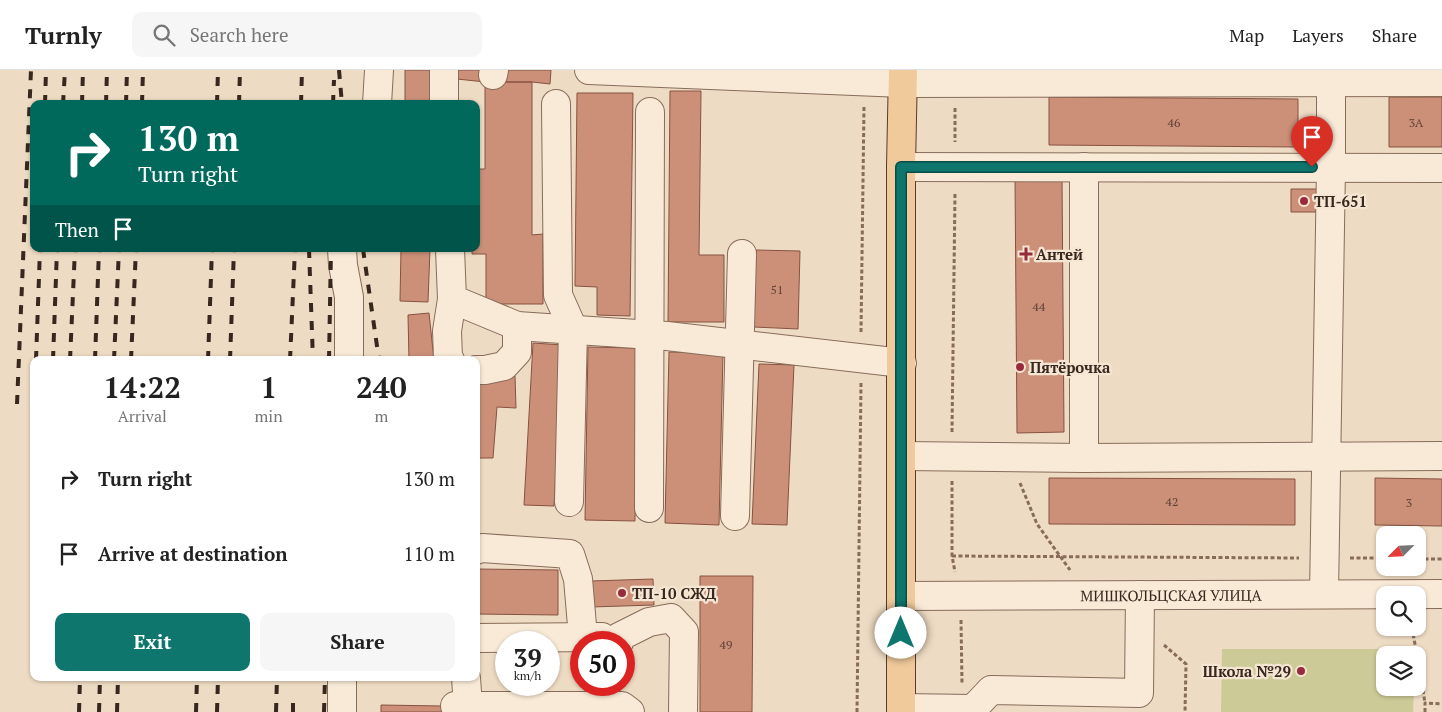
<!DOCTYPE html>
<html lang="en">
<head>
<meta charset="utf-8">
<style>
  :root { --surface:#fff; --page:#f6f6f6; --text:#222; --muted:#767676; --line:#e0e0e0; --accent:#0f766e }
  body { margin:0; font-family:"PT Serif",serif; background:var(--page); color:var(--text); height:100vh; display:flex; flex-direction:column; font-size:19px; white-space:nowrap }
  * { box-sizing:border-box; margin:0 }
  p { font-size:16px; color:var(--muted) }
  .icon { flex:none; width:28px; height:28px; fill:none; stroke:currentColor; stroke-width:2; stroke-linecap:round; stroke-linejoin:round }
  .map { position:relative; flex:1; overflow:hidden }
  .side { position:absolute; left:30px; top:286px; width:450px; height:325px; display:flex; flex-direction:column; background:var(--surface); border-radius:10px; box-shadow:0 1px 4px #0004 }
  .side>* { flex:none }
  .hud { position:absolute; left:30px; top:30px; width:450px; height:152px; border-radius:10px; box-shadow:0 1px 4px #0004; background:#00695c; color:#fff; overflow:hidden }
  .needle { width:32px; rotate:246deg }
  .buttons { position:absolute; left:1376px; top:456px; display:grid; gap:10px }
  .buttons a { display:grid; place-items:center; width:50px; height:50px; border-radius:10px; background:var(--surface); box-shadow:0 1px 4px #0004; font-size:25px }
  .speed { position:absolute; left:495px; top:561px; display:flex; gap:10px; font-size:25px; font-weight:700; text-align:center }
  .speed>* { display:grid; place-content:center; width:65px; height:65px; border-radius:50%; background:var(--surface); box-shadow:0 1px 4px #0004; line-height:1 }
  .speed small { font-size:12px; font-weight:400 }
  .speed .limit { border:8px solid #d22; background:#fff; color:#111 }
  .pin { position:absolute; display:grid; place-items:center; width:42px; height:42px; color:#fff; margin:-51px -21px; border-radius:50% 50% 50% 0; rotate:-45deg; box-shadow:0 0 5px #0007 }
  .pin .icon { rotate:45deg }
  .me { position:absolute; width:55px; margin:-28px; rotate:0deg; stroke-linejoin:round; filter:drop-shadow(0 0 4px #0008) }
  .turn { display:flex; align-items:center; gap:18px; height:105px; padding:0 25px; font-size:22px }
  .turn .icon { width:65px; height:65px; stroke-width:2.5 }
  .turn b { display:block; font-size:35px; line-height:42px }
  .then { display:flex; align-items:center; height:48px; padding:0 25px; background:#0003; gap:10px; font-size:19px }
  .eta { display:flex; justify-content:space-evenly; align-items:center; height:85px; text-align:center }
  .eta b { font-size:30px; font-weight:600; line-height:35px }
  .action { display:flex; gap:10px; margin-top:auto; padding:10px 25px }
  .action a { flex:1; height:58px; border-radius:10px; background:var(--accent); color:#fff; font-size:20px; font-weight:600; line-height:58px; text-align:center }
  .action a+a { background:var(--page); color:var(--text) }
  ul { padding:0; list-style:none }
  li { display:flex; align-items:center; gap:15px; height:75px; padding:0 25px }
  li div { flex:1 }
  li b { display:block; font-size:19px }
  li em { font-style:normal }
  header { display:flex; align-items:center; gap:30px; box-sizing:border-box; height:70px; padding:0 25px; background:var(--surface); border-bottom:1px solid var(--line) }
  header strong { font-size:24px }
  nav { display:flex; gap:28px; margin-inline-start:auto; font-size:18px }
  .search { width:350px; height:45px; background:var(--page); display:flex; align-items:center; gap:12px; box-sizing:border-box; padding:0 18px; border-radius:10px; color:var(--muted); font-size:19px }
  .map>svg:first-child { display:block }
  .green { fill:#cccb97 }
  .building { fill:#cc9079; stroke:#875240 }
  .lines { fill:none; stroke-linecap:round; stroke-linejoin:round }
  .minor-casing { stroke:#886c5a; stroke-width:30 }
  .major-casing { stroke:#563b2e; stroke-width:30 }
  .path { stroke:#886c5a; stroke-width:3; stroke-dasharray:4 2.5; stroke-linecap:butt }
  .minor { stroke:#f9ead7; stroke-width:28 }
  .major { stroke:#f1ca9b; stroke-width:28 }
  .rail { stroke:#38271e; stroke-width:4; stroke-dasharray:9 9; stroke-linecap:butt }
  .route-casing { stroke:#0a4d48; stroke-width:12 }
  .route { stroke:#0f766e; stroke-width:9 }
  .poi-dot { fill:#972a3b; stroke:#f5e6d3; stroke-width:2 }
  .labels { text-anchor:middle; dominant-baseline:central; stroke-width:4.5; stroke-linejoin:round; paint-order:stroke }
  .number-label { font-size:12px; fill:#5d4135 }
  .poi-label { font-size:15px; font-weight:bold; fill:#38271e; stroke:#f5e6d3; text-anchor:start }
  .street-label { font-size:15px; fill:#38271e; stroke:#f5e6d3 }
</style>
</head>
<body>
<header>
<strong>Turnly</strong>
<div class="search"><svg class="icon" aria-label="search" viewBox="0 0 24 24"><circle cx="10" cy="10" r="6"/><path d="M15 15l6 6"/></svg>Search here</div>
<nav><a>Map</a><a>Layers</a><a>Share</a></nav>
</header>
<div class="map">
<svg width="1442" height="642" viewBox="0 0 1442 642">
  <rect width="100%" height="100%" fill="#eedbc3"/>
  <path class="green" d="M 1222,579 L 1414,579 L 1414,585 L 1385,585 L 1385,618 L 1414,618 L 1413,642 L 1221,642 Z"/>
  <path class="building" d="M 405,0 L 434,0 L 433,34 L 405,34 Z
    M 457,0 L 486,0 L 485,12 L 457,9 Z
    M 502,0 L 551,0 L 550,14 L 532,12 L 501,12 Z
    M 485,12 L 532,12 L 532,165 L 543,164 L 543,234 L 486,234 L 486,184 L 472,184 L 472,179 L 476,179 L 476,99 L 485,99 Z
    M 670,21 L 701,21 L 699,185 L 724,185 L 724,252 L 668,252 Z
    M 577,23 L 633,23 L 630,246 L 597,245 L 597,217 L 575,216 Z
    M 1049,27 L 1298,29 L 1298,77 L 1049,75 Z
    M 1389,27 L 1442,27 L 1442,77 L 1389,77 Z
    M 1015,109 L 1062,109 L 1064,362 L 1017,363 Z
    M 1291,119 L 1318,119 L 1318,142 L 1291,142 Z
    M 401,179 L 430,179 L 428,232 L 400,231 Z
    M 756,180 L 800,181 L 798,259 L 754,257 Z
    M 429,243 L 434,290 L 409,290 L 408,245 Z
    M 533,273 L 563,275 L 554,436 L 524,435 Z
    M 588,277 L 637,278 L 635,451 L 585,450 Z
    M 669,282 L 723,283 L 719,455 L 665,453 Z
    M 759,294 L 794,295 L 787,455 L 752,454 Z
    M 515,306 L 516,338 L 497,337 L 493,388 L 476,388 L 476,308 Z
    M 1049,408 L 1295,409 L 1295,455 L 1049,454 Z
    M 1375,408 L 1442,409 L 1442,456 L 1375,455 Z
    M 476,499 L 558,500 L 558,545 L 476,544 Z
    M 700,506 L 753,506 L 752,642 L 700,642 Z
    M 653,509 L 654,535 L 591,537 L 591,511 Z
    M 381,635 L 443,636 L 445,642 L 381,642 Z"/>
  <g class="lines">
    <g class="minor-casing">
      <g id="minor">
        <path d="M 444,0 L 444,34"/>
        <path d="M 589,0 L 903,13 L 1442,12"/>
        <path d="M 493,5 L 494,0"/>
        <path d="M 377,34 L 379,0"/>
        <path d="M 556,34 L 558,225 L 573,259 L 569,432"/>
        <path d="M 901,97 L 1442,98"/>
        <path d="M 342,179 L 343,195 L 349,227 L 349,290"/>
        <path d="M 450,179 L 452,229 L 517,256 L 667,266 L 902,293"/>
        <path d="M 450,290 L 448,288 L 447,261 L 452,229"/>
        <path d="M 476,300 L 485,300 L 504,296 L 517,282 L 517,256"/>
        <path d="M 902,386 L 1084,388 L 1442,386"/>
        <path d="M 1084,388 L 1084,97"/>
        <path d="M 649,438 L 650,42"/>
        <path d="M 735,446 L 742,184"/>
        <path d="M 476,480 L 482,478 L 570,484 L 578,509 L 583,567"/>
        <path d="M 1324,524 L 1331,97 L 1331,0"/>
        <path id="s1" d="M 901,526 L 1442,524"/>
        <path d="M 476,568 L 602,567"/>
        <path d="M 619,572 L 619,567 L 649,552 L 671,548 L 684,562 L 683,642"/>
        <path d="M 466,608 L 468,636"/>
        <path d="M 455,636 L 622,636 L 630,642"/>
        <path d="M 901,638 L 973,639 L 991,620 L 1139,623 L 1140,525"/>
        <path d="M 342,642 L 342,608"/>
      </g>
    </g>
    <g class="major-casing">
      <path id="major" d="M 901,642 L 901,97 L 903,0"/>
    </g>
    <path class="path" d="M 955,38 L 955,72
      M 861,262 L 864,36
      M 952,362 L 955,123
      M 952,411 L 952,486 L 955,502
      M 1020,413 L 1037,454 L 1070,500
      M 952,486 L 1299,488
      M 1350,488 L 1385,488
      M 1418,489 L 1442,489
      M 961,550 L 962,614
      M 1412,558 L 1417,585
      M 1164,575 L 1186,594 L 1185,642
      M 1418,588 L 1425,633
      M 857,642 L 861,313
      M 1425,642 L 1425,633 L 1442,634"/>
    <use href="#minor" class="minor"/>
    <use href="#major" class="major"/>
    <path class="rail" d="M 339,0 L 342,34
      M 45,34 L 46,0
      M 63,34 L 65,0
      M 82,34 L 83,0
      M 106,34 L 107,0
      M 126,34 L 127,0
      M 142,34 L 143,0
      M 217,34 L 218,0
      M 239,34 L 240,0
      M 301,34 L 302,0
      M 333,34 L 334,10
      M 309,179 L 313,290
      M 363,179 L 379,290
      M 36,290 L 40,179
      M 53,290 L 57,179
      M 70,290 L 75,179
      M 95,290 L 99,179
      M 114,290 L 119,179
      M 131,290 L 136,179
      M 208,290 L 212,179
      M 230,290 L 234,179
      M 290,290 L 295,179
      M 329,290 L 331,179
      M 17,334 L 31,0
      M 79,642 L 80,608
      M 99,642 L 100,608
      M 117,642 L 118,608
      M 196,642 L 197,608
      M 217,642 L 218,608
      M 276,642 L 277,608
      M 293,642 L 293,633
      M 324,642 L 325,608"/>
  </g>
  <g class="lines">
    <g class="route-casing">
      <path id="route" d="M 901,563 L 901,97 L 1312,97"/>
    </g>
    <use href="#route" class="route"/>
  </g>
  <g class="poi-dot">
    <circle cx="1304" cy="131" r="5"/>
    <path d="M1023.5 176.5h5v5h5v5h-5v5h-5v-5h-5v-5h5z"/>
    <circle cx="1020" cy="297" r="5"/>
    <circle cx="622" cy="523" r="5"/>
    <circle cx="1301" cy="601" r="5"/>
  </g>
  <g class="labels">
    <g class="number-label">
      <text x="1174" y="52">46</text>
      <text x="1416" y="52">3А</text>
      <text x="777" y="219">51</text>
      <text x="1039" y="236">44</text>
      <text x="1172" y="431">42</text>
      <text x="1409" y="432">3</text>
      <text x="726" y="574">49</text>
    </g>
    <g class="poi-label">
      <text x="1314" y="131">ТП-651</text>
      <text x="1036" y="184">Антей</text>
      <text x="1030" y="297">Пятёрочка</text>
      <text x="632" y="523">ТП-10 СЖД</text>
      <text x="1291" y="601" text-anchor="end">Школа №29</text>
    </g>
    <g class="street-label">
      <text stroke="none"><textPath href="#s1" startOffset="270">МИШКОЛЬЦСКАЯ УЛИЦА</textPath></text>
    </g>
  </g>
</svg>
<div class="buttons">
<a><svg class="needle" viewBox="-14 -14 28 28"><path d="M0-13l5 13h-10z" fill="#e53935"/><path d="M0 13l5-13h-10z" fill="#767676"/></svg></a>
<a><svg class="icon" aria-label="search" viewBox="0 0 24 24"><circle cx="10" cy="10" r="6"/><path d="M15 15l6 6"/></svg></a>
<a><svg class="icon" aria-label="layers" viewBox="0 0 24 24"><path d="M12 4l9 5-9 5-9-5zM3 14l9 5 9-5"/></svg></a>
</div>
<div class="speed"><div>39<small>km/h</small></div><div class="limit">50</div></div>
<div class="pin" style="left:1312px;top:97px;background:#d93025"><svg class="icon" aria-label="arrive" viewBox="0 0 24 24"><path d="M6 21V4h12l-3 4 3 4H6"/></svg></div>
<svg class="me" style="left:901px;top:563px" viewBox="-20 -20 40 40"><circle r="19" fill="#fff"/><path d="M0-13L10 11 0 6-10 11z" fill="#0f766e"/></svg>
<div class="hud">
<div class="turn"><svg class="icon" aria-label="right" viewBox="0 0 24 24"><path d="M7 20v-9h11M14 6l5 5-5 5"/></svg><div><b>130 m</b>Turn right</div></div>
<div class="then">Then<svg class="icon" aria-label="arrive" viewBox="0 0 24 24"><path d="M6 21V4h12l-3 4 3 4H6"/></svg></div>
</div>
<section class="side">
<div class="eta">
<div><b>14:22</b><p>Arrival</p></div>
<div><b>1</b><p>min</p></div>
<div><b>240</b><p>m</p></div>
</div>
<ul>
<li><svg class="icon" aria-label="right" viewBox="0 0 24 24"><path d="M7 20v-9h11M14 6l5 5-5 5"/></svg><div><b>Turn right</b></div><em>130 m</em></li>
<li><svg class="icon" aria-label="arrive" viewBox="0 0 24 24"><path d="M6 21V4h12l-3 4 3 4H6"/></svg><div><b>Arrive at destination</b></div><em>110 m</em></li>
</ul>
<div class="action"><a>Exit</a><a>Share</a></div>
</section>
</div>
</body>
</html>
